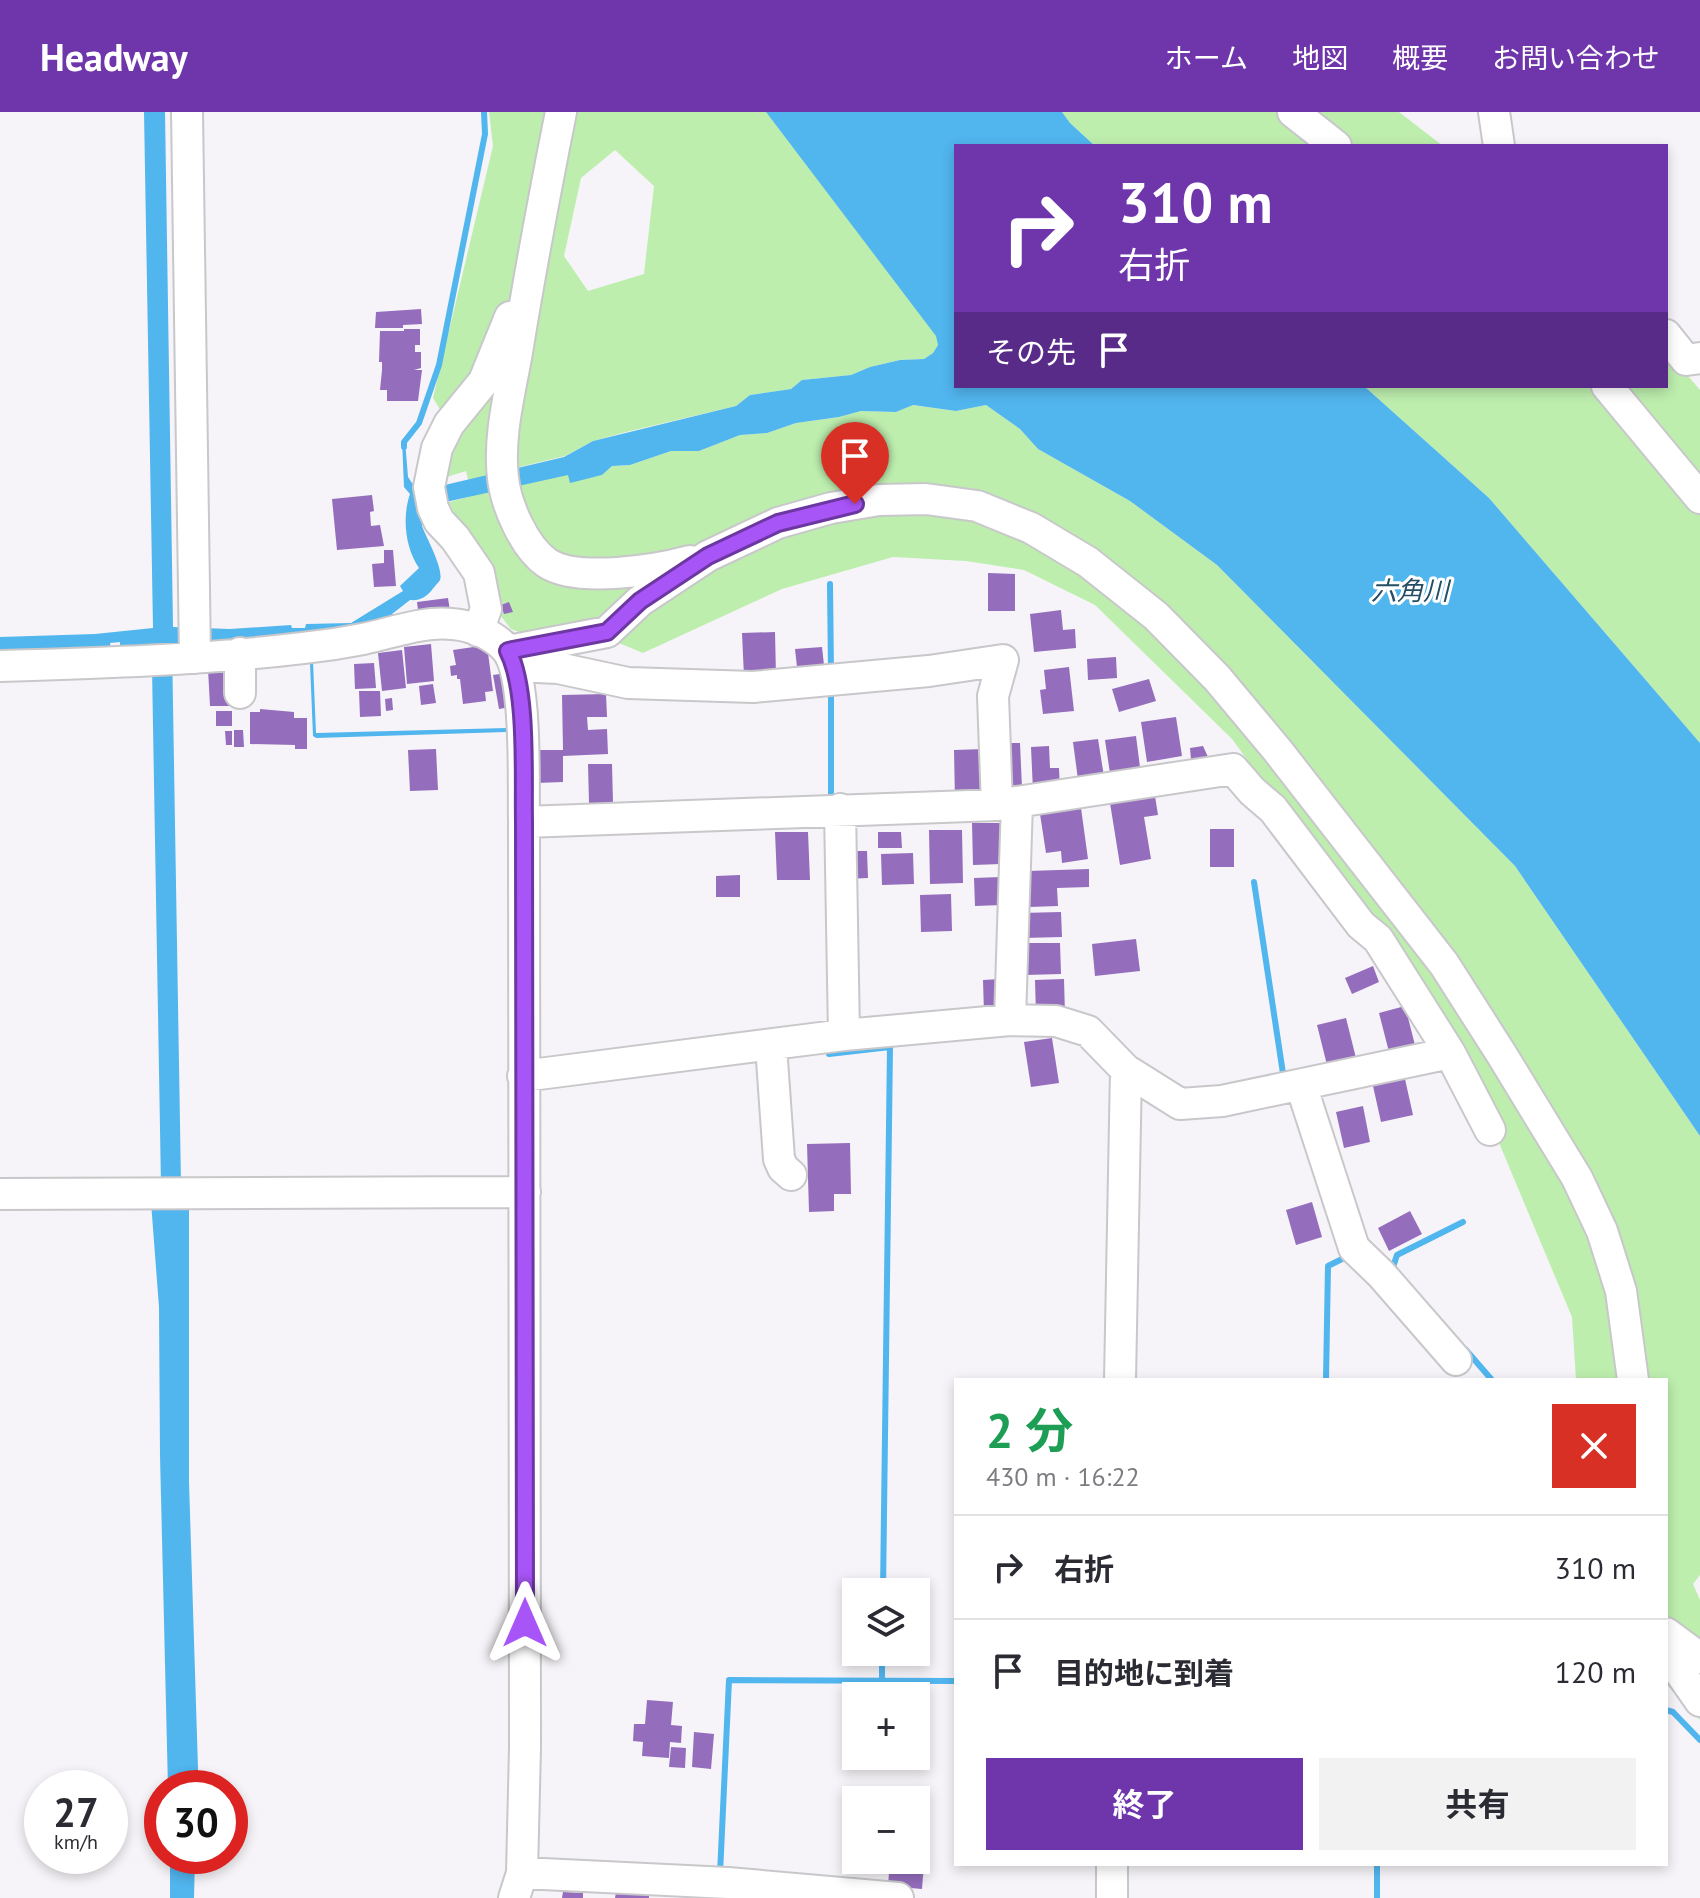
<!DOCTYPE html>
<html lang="ja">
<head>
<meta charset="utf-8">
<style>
  :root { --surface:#fff; --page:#f2f2f3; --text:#2b2b33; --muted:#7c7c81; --line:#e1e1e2; --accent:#6f36ac }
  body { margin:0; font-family:"PT Sans","Noto Sans JP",sans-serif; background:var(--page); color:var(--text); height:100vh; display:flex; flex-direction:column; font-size:30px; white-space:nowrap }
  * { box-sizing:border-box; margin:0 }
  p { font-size:26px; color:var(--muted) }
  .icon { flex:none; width:44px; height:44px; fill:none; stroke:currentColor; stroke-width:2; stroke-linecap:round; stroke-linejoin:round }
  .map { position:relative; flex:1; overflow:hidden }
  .sheet { position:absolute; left:954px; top:1266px; width:714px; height:488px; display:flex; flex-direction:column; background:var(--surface); border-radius:0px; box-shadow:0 4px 12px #0003 }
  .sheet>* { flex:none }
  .hud { position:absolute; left:954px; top:32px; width:714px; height:244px; border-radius:0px; box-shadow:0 4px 12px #0003; background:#6f36ac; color:#fff; overflow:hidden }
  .fabs { position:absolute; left:842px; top:1466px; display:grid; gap:16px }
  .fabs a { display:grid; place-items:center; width:88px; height:88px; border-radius:0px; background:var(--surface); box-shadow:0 4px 12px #0003; font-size:40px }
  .speed { position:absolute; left:24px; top:1658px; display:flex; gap:16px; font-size:40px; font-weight:700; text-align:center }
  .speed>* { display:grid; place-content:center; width:104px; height:104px; border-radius:50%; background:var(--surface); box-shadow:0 4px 12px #0003; line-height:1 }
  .speed small { font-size:20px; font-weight:400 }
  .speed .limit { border:12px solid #d22; background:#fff; color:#111 }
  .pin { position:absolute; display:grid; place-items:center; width:68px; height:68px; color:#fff; margin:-82px -34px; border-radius:50% 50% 50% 0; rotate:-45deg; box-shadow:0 0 8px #0007 }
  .pin .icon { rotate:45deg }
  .me { position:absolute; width:88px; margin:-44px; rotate:0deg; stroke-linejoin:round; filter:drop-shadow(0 0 6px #0008) }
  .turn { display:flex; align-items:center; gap:28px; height:168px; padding:0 32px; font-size:36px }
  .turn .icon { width:104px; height:104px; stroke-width:2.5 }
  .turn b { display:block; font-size:56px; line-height:68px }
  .then { display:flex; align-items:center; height:76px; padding:0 32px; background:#0003; gap:16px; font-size:30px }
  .round { display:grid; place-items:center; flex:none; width:84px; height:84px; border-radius:0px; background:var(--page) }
  .overview { display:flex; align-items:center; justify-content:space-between; height:136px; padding:0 32px }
  h1 { font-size:48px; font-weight:700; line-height:60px; color:#1e9e55 }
  .cta { display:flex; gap:16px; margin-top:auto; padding:16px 32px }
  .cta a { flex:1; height:92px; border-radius:0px; background:var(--accent); color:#fff; font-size:32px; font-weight:700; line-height:92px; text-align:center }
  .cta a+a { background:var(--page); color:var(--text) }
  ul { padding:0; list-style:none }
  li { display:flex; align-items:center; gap:24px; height:104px; padding:0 32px; border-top:2px solid var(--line) }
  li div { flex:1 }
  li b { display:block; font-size:30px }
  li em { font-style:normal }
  header { display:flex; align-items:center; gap:48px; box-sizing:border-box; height:112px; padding:0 40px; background:var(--accent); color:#fff }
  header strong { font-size:38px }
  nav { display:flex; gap:44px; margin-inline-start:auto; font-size:28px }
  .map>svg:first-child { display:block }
  .green { fill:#bdeeae; fill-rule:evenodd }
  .water { fill:#51b5ee }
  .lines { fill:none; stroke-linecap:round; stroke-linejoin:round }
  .stream { stroke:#51b5ee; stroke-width:6 }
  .building { fill:#946dbd }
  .minor-casing { stroke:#c8c7ca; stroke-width:34 }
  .minor { stroke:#fff; stroke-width:30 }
  .route-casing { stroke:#6d37a1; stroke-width:20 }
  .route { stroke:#a855f7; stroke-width:14 }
  .labels { text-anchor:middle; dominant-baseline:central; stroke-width:6; stroke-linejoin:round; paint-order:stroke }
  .water-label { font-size:26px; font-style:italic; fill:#244e66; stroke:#fff }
</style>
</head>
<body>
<header>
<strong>Headway</strong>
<nav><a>ホーム</a><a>地図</a><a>概要</a><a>お問い合わせ</a></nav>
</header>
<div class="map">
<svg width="1700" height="1786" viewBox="0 0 1700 1786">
  <rect width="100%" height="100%" fill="#f6f4f8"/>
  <path class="green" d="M 489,0 L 766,0 L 937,224 L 938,233 L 933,241 L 924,247 L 900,248 L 870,255 L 851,263 L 802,268 L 791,277 L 750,283 L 736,294 L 626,320 L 593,329 L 565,344 L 495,361 L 569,363 L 570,370 L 602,363 L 612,354 L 630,353 L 671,339 L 699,339 L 740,323 L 767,321 L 796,311 L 839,305 L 861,299 L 896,300 L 912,293 L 956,299 L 986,293 L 1020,317 L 1038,337 L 1130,389 L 1217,453 L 1515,754 L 1700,1024 L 1700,1463 L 1693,1472 L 1700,1488 L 1700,1608 L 1666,1572 L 1666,1268 L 1576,1268 L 1572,1205 L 1461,940 L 1232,627 L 1095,493 L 1024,458 L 966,449 L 893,445 L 782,477 L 643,541 L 585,517 L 539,528 L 511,517 L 500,503 L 449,390 L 472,384 L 466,359 L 440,367 L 453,319 L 433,286 L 493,34 ZM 615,38 L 654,74 L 644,162 L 588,179 L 564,144 L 581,66 Z
    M 1062,0 L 1399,0 L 1443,34 L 1095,34 L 1070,11 Z
    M 1666,238 L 1700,278 L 1700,631 L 1489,386 L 1364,274 L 1666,274 Z"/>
  <path class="water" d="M 144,0 L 165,0 L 173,515 L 230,517 L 291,513 L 292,516 L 305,516 L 306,512 L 351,511 L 403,479 L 400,474 L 419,456 C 405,436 402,405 410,382 L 404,375 L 402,328 L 405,328 L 408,365 L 412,371 L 418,371 L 419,379 L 564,345 L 593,329 L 736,294 L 750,283 L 791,277 L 802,268 L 851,263 L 870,255 L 900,248 L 924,247 L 933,241 L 938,233 L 936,224 L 766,0 L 1062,0 L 1070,11 L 1095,34 L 956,34 L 956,274 L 1364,274 L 1489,386 L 1700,631 L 1700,1024 L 1515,754 L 1217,453 L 1130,389 L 1038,337 L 1020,317 L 986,293 L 956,299 L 913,293 L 896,300 L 861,299 L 839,305 L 796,311 L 767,321 L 740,323 L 699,339 L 671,339 L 630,353 L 612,354 L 602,363 L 570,371 L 568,363 L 423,395 L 425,405 L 422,414 C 426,425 444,457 440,468 C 439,470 433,476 432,478 C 426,485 420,489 410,488 L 392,502 L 394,504 L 362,518 L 312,526 L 316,621 L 507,616 L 506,620 L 316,626 L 313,624 L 309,527 L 306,527 L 304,520 L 292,521 L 292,526 L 172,532 L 181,1072 L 189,1089 L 189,1370 L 198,1656 L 198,1676 L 168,1676 L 160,1343 L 159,1195 L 151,1090 L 161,1074 L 152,556 L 120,536 L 120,530 L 110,531 L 111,537 L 0,540 L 0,525 L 95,522 L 153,516 Z
    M 170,1744 L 195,1744 L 194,1786 L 170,1786 Z"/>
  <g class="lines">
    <path class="stream" d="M 404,335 L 404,330 L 419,311 L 439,253 L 485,22 L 484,0
      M 830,472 L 831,560
      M 831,688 L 831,576
      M 1254,770 L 1284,968
      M 829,932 L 829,942 L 890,935 L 883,1480
      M 1395,1157 L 1393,1155 L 1397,1143 L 1463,1110
      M 1466,1238 L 1492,1268
      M 1326,1268 L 1328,1154 L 1348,1144
      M 882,1569 L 882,1540
      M 1666,1598 L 1673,1600 L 1700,1628
      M 720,1762 L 729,1568 L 956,1569
      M 1377,1786 L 1377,1752"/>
  </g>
  <path class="building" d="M 421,197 L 422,212 L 403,213 L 403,216 L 375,216 L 376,200 Z
    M 404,217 L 420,217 L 420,233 L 415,233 L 415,240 L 421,240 L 421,256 L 414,258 L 422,258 L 418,289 L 387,289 L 387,278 L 380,278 L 382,258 L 382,250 L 379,250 L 380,219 L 404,219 Z
    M 372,383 L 374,399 L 370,400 L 371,414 L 380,413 L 384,434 L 337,438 L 332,387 Z
    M 384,438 L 393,438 L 396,474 L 374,475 L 372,452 L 384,451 Z
    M 988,461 L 1015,462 L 1015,499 L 988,499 Z
    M 448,486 L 450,499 L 419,506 L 417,490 Z
    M 509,490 L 513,500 L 504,502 L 501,493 Z
    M 1061,498 L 1063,518 L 1075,517 L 1076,536 L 1034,540 L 1030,502 Z
    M 775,520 L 776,564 L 744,565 L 742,521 Z
    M 431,532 L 434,569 L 407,572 L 404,535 Z
    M 487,533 L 493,579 L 485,580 L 486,589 L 463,592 L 460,567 L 457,567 L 457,563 L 451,564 L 450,554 L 456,553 L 453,538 Z
    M 822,535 L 825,562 L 798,564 L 795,537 Z
    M 402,538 L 406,576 L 382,579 L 378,541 Z
    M 1116,545 L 1117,566 L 1088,568 L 1087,547 Z
    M 374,551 L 376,576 L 355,577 L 354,552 Z
    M 1069,555 L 1074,599 L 1043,602 L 1040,578 L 1046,577 L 1044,558 Z
    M 208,557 L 233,557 L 233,594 L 210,594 Z
    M 506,561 L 516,594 L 499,597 L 493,563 Z
    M 1149,567 L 1156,589 L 1119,600 L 1112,577 Z
    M 433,572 L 436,591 L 421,593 L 419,574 Z
    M 359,579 L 380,579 L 381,604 L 360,605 Z
    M 606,582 L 607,605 L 587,605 L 588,618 L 607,617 L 608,642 L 563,644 L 563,670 L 536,671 L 535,638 L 563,638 L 562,583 Z
    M 392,586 L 393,598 L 386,599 L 385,587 Z
    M 260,597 L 294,600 L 294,606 L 307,606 L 307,637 L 295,637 L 295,633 L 250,632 L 250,600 L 260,600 Z
    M 216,599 L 232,599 L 232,614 L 216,614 Z
    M 1176,605 L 1182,644 L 1147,650 L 1141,610 Z
    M 234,618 L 243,618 L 244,635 L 234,635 Z
    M 225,619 L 232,619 L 232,633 L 226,633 Z
    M 1136,624 L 1141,663 L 1111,668 L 1105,628 Z
    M 1098,627 L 1105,671 L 1079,675 L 1073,630 Z
    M 1000,631 L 1020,631 L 1022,676 L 1001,677 Z
    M 1049,634 L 1050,656 L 1059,656 L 1060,678 L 1033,679 L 1031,635 Z
    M 1203,634 L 1213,656 L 1192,659 L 1190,636 Z
    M 436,637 L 438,678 L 410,679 L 408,638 Z
    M 985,637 L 987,688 L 955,689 L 954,638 Z
    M 588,652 L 612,652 L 613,691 L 589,691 Z
    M 1155,684 L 1158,703 L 1144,705 L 1151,747 L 1120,753 L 1110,691 Z
    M 1081,696 L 1088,747 L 1062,751 L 1061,739 L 1046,741 L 1040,702 Z
    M 972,711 L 1000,711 L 1001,752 L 973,753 Z
    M 1210,717 L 1234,717 L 1234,755 L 1210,755 Z
    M 929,718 L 962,718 L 963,771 L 930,772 Z
    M 775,720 L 808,720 L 810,768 L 777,768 Z
    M 878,720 L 901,720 L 902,736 L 878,736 Z
    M 844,739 L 867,739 L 868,766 L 845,767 Z
    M 913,741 L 914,772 L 882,773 L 881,742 Z
    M 1089,757 L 1089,775 L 1057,776 L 1058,794 L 1029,795 L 1028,759 Z
    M 740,763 L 740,785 L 716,785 L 716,764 Z
    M 1001,765 L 1002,793 L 975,794 L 974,766 Z
    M 951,782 L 952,819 L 921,820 L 920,783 Z
    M 1061,800 L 1062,825 L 1022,826 L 1021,801 Z
    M 1136,827 L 1140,859 L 1095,864 L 1092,832 Z
    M 1024,831 L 1060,831 L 1061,862 L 1025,863 Z
    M 1373,854 L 1379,870 L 1352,882 L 1345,866 Z
    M 1000,867 L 1001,900 L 984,901 L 983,868 Z
    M 1064,867 L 1065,903 L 1036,903 L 1035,868 Z
    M 1405,894 L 1415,933 L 1389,940 L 1379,901 Z
    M 1346,906 L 1357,950 L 1328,957 L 1317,913 Z
    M 1052,926 L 1059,971 L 1031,975 L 1024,930 Z
    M 1405,967 L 1413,1003 L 1381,1010 L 1373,974 Z
    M 1363,994 L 1370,1030 L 1344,1036 L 1336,1000 Z
    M 850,1031 L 851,1082 L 834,1082 L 834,1099 L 809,1100 L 807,1032 Z
    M 1312,1090 L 1322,1125 L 1296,1133 L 1286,1098 Z
    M 1410,1099 L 1422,1122 L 1389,1139 L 1378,1116 Z
    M 647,1588 L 673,1590 L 671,1613 L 682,1614 L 681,1631 L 670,1630 L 669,1646 L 642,1644 L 643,1630 L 633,1629 L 634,1612 L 645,1612 Z
    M 694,1620 L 714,1622 L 711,1657 L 692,1655 Z
    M 671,1635 L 686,1636 L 685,1656 L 669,1655 Z
    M 916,1699 L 921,1699 L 920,1711 L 927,1712 L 922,1777 L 888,1774 L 890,1748 L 916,1748 Z
    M 563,1780 L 583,1781 L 583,1786 L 562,1786 Z
    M 616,1780 L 649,1783 L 649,1786 L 615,1786 Z"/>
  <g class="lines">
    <g class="minor-casing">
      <path id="minor" d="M 187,0 L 195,546
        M 561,0 C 545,80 530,160 517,240 C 510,281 498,324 503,366 C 506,393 524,435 547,451 C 577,471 657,458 690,449
        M 1293,0 L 1336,34
        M 1494,0 L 1499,34
        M 1666,223 L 1686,248 L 1700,246
        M 1607,274 L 1700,386
        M 478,519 L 486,497 L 479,461 L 455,426 L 439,409 L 433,396 L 429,375 L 437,336 L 449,312 L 484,269 L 510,205
        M 508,539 L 607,520 L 640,489 L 708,444 L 778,411 L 831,396 L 879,388 L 926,387 L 977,394 L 1031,416 L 1088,450 L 1156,504 L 1217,566 L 1278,639 L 1444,852 L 1502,943 L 1577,1066 L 1602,1119 L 1621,1179 L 1633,1268
        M 240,541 L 240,581
        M 0,554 C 101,551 202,548 303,536 C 323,534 343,531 363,527 C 392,521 422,509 452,512 C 471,513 494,523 506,537 C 528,563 523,672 524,710 L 525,1635 L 522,1761 L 514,1786
        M 516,554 L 558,556 L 628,571 L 753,575 L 929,559 L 1003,548 L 993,584 L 997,693
        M 840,697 L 844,923
        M 524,710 L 997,693 L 1233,657 L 1252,679 L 1273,697 L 1361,813 L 1378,827 L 1450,941 L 1490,1018
        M 1010,908 L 1017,690
        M 771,934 L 779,1047 L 783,1056 L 791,1063
        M 523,964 L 844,923 L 1010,908 L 1056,909 L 1088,919 L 1126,958 L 1180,992 L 1222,989 L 1450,941
        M 1301,973 L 1354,1136 L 1381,1162 L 1456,1248
        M 0,1082 L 525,1080
        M 1120,1268 L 1126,958
        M 1666,1521 L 1700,1546
        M 1666,1540 L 1700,1589
        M 522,1761 L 728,1771 L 898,1786
        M 1112,1786 L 1112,1752"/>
    </g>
    <use href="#minor" class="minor"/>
  </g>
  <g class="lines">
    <g class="route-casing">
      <path id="route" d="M 525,1511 L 524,710 C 523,664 528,577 508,539 L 607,520 L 640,489 L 708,444 L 778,411 L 855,392"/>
    </g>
    <use href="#route" class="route"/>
  </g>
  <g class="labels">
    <g class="water-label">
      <text x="1410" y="478">六角川</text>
    </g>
  </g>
</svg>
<div class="fabs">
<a><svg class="icon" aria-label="layers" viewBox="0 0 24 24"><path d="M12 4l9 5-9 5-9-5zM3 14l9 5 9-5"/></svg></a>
<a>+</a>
<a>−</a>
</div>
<div class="speed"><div>27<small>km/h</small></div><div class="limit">30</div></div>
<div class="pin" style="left:855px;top:392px;background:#d93025"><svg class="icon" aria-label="arrive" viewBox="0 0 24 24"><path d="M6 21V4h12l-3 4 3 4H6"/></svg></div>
<svg class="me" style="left:525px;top:1511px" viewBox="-20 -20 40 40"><path d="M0-17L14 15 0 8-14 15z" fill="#a855f7" stroke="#fff" stroke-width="4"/></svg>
<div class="hud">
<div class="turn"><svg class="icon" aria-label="right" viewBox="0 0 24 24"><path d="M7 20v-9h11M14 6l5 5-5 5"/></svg><div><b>310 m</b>右折</div></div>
<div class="then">その先<svg class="icon" aria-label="arrive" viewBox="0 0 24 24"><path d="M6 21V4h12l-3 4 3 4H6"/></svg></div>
</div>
<section class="sheet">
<div class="overview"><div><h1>2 分</h1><p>430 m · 16:22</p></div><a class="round" style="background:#d93025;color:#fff"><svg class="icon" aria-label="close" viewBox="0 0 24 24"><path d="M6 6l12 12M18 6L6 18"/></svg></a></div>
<ul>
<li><svg class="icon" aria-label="right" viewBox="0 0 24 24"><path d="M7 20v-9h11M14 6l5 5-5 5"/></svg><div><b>右折</b></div><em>310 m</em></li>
<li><svg class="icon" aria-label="arrive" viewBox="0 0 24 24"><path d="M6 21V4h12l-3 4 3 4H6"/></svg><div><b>目的地に到着</b></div><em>120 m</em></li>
</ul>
<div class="cta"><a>終了</a><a>共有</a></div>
</section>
</div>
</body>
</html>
